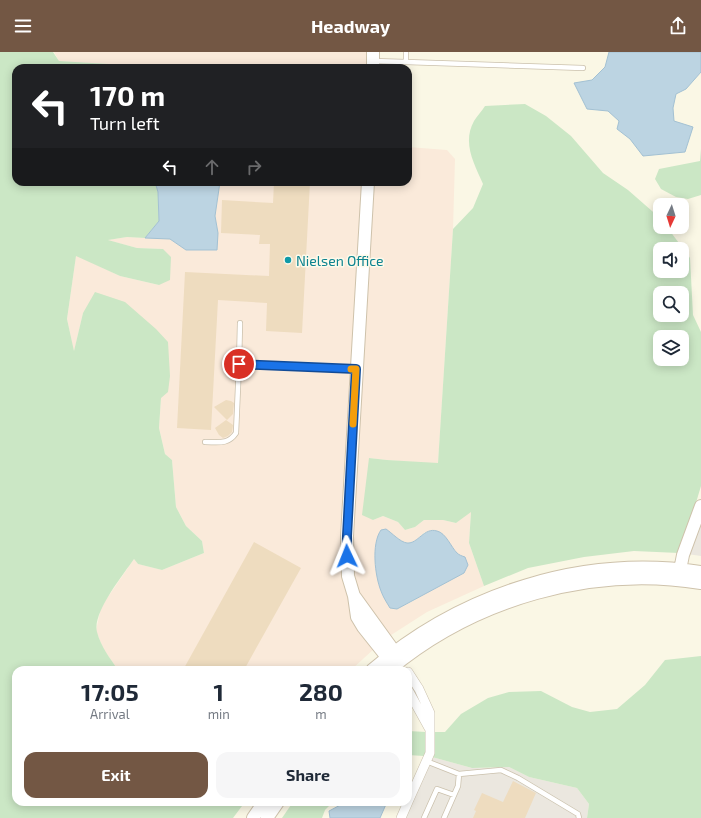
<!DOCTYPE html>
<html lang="en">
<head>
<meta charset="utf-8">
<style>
  :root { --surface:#fff; --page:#f6f6f7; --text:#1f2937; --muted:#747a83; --accent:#735744 }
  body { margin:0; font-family:"Exo 2",sans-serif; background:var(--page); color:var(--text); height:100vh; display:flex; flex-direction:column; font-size:15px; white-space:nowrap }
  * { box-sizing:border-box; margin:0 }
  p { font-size:13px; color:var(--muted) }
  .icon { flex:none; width:22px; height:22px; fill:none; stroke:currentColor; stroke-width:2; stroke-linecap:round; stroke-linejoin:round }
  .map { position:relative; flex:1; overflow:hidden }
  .side { position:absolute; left:12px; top:614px; width:400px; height:140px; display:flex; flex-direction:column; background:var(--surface); border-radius:12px; box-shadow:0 2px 10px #0003 }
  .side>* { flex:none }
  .hud { position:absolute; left:12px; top:12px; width:400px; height:122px; border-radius:12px; box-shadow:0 2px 10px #0003; background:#202124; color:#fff; overflow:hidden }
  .needle { width:26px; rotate:184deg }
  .controls { position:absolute; left:653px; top:146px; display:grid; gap:8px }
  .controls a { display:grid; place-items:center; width:36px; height:36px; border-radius:8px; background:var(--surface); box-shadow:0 2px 10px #0003; font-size:20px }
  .pin { position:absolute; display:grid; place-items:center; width:34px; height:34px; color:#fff; margin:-17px; border:2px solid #fff; border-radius:50%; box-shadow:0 1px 4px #0007 }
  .me { position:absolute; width:44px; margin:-22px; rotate:358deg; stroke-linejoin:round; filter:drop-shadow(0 0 3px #0008) }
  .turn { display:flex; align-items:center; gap:14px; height:84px; padding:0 12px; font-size:18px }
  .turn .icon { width:52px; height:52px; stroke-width:2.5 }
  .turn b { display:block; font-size:28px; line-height:34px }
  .lanes { display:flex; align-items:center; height:38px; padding:0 12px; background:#0003; justify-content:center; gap:20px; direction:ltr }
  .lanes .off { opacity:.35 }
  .eta { display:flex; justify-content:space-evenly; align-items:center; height:68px; text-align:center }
  .eta b { font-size:24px; font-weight:700; line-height:28px }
  .action { display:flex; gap:8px; margin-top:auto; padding:8px 12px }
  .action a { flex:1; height:46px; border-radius:12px; background:var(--accent); color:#fff; font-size:16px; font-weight:700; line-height:46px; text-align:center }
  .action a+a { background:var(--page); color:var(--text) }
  header { display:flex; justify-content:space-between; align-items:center; height:52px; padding:0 12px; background:var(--accent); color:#fff; font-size:18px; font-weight:700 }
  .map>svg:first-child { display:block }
  .commercial { fill:#faeada; fill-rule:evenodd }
  .industrial { fill:#ebe7df }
  .green { fill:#cbe7c5; fill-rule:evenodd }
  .water { fill:#bcd4e2; stroke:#a3c1d3 }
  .building { fill:#eedcbf }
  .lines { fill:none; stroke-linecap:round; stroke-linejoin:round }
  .lane-casing { stroke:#cbc1ad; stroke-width:6 }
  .street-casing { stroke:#cbc1ad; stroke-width:10 }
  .secondary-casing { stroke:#cec2ab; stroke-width:14 }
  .lane { stroke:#fff; stroke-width:4.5 }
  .street { stroke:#fff; stroke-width:9 }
  .secondary { stroke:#fff; stroke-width:12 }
  .route-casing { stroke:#114b97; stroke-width:10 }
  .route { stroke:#1a73e8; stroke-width:7 }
  .slow { stroke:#f59e0b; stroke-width:7 }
  .culture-dot { fill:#0f9aa8; stroke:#fdfaeb; stroke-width:1.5 }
  .labels { text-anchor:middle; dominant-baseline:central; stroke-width:3; stroke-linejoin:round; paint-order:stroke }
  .culture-label { font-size:14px; fill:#0d838f; stroke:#fdfaeb; text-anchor:start }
</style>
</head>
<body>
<header><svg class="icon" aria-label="menu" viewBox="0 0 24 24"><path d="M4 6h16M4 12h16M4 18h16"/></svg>Headway<svg class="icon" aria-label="share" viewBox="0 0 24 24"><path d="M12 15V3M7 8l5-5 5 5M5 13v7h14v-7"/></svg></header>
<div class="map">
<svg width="701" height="766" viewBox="0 0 701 766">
  <rect width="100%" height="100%" fill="#faf7e5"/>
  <path class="commercial" d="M 54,0 L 369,0 L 369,16 L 141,16 L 141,14 L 59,9 Z
    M 408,95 L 447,98 L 455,107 L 453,177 L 438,412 L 387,408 L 369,406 L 373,468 L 383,464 L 398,470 L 405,478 L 415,475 L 424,468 L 443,468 L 456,471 L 471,459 L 469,491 L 484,534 L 427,560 L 388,585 L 358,542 L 352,524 L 350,484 L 371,130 L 408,130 ZM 425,480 L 447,487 L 458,503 L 415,548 L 397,557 L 390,556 L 381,539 L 375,513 L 375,498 L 395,484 L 401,489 L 407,491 L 415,489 Z
    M 220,130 L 364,130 L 343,484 L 375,596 L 351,618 L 118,618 L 104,598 L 96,579 L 101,555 L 134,507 L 138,512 L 162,518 L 204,501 L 202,489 L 186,474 L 176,455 L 172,408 L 165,402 L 159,376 L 161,346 L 83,261 L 74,300 L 67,267 L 76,203 L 120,224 L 159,233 L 163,197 L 137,196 L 107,188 L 127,185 L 170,187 L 186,198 L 218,181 L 215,164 Z"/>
  <path class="industrial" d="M 701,465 L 701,504 L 687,502 Z
    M 432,705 L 472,716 L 509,715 L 529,725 L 577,736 L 589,752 L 587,766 L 405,766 Z"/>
  <path class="green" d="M 0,0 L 53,0 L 59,9 L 141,14 L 141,16 L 16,16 L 16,130 L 155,130 L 158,140 L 159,169 L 145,186 L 127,185 L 108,188 L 137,196 L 163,197 L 171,205 L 170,228 L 159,233 L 120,224 L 76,204 L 67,267 L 74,299 L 83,261 L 95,240 L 125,250 L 156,277 L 168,290 L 170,324 L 168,340 L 161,346 L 159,376 L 165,402 L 172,408 L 176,455 L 186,474 L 202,489 L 204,501 L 162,518 L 138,512 L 134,507 C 123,523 92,561 97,580 C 101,595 110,606 118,618 L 16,618 L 16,750 L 245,750 L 233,766 L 0,766 Z
    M 525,52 L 546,64 L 571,84 L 603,121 L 628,138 L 660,166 L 660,175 L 667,175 L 690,206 L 693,263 L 701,280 L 701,434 L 689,474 L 679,501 L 634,499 L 584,505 L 528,516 L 484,534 L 469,491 L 471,460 L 456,471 L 443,468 L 424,468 L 415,475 L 405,478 L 398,470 L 383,464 L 373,468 L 362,463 L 369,406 L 387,408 L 438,411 L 453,177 L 473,156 L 483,132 C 474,111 462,91 474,69 C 477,64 482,59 485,54 ZM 660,197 L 682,197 L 682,219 L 660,219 ZM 660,241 L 682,241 L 682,263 L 660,263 ZM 660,285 L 682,285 L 682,307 L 660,307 Z
    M 701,97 L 701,143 L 688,147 L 676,145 L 661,137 L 655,127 L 659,117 L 700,109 Z
    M 701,604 L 701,766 L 587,766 L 589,752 L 577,736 L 529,725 L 509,715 L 472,716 L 432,705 L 433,680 L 445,680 L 461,662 L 488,646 L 509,640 L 541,639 L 572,655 L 590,660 L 617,657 L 645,633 L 665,608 Z
    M 408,679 L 426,680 L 426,700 L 424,704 L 408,703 Z
    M 293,750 L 333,750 L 325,758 L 322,766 L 282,766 Z"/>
  <path class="water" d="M 609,0 L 701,0 L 701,20 L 686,37 L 676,42 L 673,56 L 674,69 L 693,75 L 685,100 L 643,104 L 630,87 L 617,77 L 619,69 L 608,59 L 587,57 L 574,31 L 592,28 L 605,15 Z
    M 155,130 L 220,130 L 215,164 L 218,181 L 217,198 L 186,198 L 170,187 L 145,186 L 159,169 L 158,140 Z
    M 386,477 C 392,481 400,490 407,491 C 418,492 424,475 437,479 C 446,481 451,495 457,501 C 459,503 462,504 465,505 L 468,513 L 464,521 L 397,557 L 390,556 C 387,551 383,545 381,539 C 375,524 371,492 381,478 Z
    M 346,750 L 387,750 L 380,766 L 330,766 L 329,759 Z"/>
  <path class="building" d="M 274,130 L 310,130 L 302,281 L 266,279 L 267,251 L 218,248 L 211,378 L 177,376 L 185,220 L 269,224 L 270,192 L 259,192 L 260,183 L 221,181 L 222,148 L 273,151 Z
    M 226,348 L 231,349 L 234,351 L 233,362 L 227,368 L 214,355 Z
    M 226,368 L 233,373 L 232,380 L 228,384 L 223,386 L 219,383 L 215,376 Z
    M 254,490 L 301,516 L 244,618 L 183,618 Z
    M 513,729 L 536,741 L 525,766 L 473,766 L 476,759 L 474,758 L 482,741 L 503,750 Z"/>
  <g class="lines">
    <g class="lane-casing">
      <path id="lane" d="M 373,9 L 406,10 L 406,0
        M 406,10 L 583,16
        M 239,312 L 240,271
        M 205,390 C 218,390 228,393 236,381 L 239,312 L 356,317
        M 426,709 L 459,722 L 501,718 L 518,726 L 578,762 L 579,766
        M 424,766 L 437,737 L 454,743
        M 444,766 L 458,734 L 459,722"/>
    </g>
    <g class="street-casing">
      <path id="street" d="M 408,620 L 419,637 L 430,661 L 430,701 L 408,750
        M 408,638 L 429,676
        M 401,766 L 408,750"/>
    </g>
    <g class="secondary-casing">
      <path id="secondary" d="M 373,16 L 373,0
        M 368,130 L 347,484 L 348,524 L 354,544 L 357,565 L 363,575 L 394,614
        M 679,523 L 683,503 L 701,454
        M 355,545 L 399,606
        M 372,618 C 462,541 583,502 701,520
        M 389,618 C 474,547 592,513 701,531
        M 253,766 L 264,750
        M 267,766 L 278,750"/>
    </g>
    <use href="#lane" class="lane"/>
    <use href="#street" class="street"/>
    <use href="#secondary" class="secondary"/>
  </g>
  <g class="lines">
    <g class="route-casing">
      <path id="route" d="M 239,312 L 356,317 L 347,484 L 347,504"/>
    </g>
    <use href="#route" class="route"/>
    <path class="slow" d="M 351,317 L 356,317 L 353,372"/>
  </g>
  <circle class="culture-dot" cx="288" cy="208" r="4"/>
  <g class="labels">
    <g class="culture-label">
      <text x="296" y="208">Nielsen Office</text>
    </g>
  </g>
</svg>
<div class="controls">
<a><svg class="needle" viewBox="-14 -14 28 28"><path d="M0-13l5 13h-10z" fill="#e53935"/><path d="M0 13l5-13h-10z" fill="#747a83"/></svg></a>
<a><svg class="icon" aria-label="sound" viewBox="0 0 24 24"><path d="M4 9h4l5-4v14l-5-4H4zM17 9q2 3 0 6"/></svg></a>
<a><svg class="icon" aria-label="search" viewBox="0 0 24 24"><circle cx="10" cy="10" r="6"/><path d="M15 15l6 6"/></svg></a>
<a><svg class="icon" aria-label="layers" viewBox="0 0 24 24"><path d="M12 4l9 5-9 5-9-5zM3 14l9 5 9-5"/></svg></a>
</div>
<div class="pin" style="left:239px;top:312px;background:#d93025"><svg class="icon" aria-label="arrive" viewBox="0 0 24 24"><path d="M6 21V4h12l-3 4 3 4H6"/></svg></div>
<svg class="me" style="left:347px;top:504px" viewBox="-20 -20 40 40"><path d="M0-17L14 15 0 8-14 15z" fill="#1a73e8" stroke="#fff" stroke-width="4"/></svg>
<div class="hud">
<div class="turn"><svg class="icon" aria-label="left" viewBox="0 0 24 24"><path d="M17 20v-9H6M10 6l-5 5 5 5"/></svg><div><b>170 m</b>Turn left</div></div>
<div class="lanes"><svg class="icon" aria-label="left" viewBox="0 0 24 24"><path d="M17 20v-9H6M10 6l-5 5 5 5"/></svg><svg class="icon off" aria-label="ahead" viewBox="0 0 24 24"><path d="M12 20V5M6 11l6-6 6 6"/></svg><svg class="icon off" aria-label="right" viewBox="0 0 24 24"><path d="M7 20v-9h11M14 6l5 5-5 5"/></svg></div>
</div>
<section class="side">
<div class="eta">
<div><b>17:05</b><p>Arrival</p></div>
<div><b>1</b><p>min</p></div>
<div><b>280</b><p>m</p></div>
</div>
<div class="action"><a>Exit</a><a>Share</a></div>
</section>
</div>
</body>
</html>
